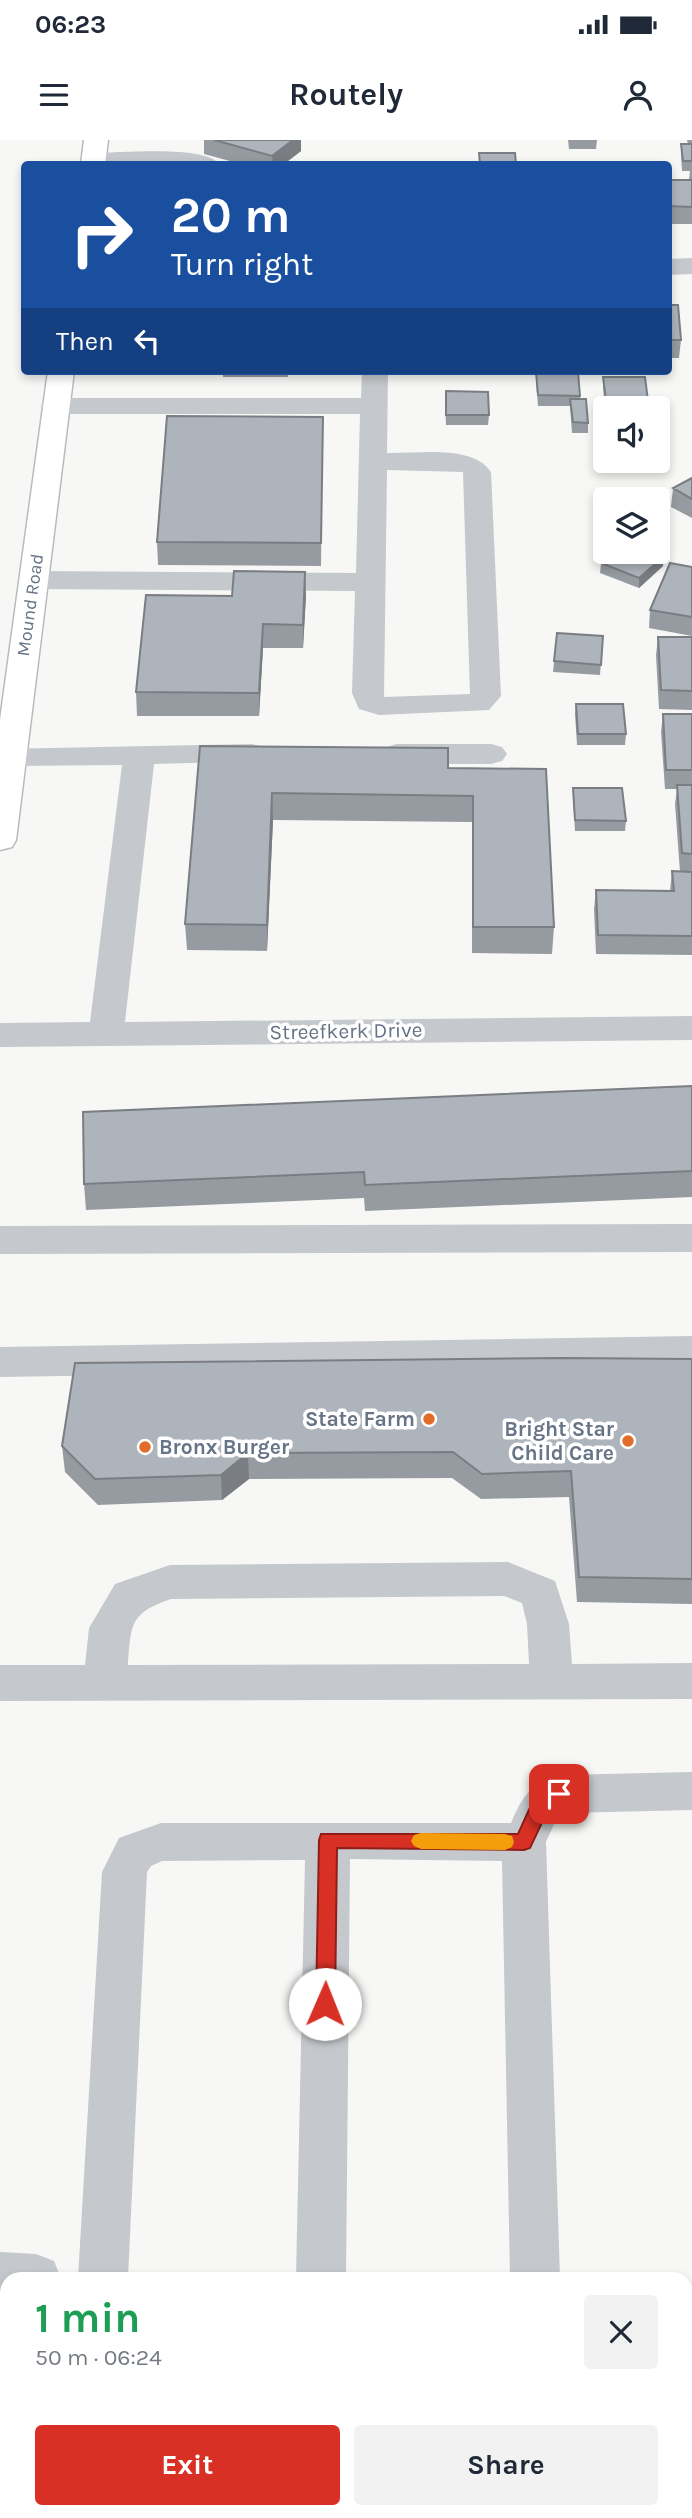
<!DOCTYPE html>
<html lang="en">
<head>
<meta charset="utf-8">
<style>
  :root { --surface:#fff; --page:#f2f2f3; --text:#1f2937; --muted:#747a83; --accent:#d93025 }
  body { margin:0; font-family:Karla,sans-serif; background:var(--page); color:var(--text); height:100vh; display:flex; flex-direction:column; font-size:26px; white-space:nowrap }
  * { box-sizing:border-box; margin:0 }
  p { font-size:23px; color:var(--muted) }
  .icon { flex:none; width:38px; height:38px; fill:none; stroke:currentColor; stroke-width:2; stroke-linecap:round; stroke-linejoin:round }
  .map { position:relative; flex:1; overflow:hidden }
  .details { position:absolute; left:0px; top:2132px; width:693px; height:247px; display:flex; flex-direction:column; background:var(--surface); border-radius:21px 21px 0 0; box-shadow:0 4px 10px #0003 }
  .details>* { flex:none }
  .top-card { position:absolute; left:21px; top:21px; width:651px; height:214px; border-radius:7px; box-shadow:0 4px 10px #0003; background:#1a4fa0; color:#fff; overflow:hidden }
  .tools { position:absolute; left:593px; top:256px; display:grid; gap:14px }
  .tools a { display:grid; place-items:center; width:77px; height:77px; border-radius:7px; background:var(--surface); box-shadow:0 4px 10px #0003; font-size:35px }
  .pin { position:absolute; display:grid; place-items:center; width:60px; height:60px; color:#fff; margin:-30px; border-radius:14px; box-shadow:0 4px 10px #0006 }
  .me { position:absolute; width:77px; margin:-38px; rotate:1deg; stroke-linejoin:round; filter:drop-shadow(0 0 5px #0008) }
  .turn { display:flex; align-items:center; gap:24px; height:147px; padding:0 35px; font-size:32px }
  .turn .icon { width:91px; height:91px; stroke-width:2.5 }
  .turn b { display:block; font-size:49px; line-height:60px }
  .then { display:flex; align-items:center; height:66px; padding:0 35px; background:#0003; gap:14px; font-size:26px }
  .round { display:grid; place-items:center; flex:none; width:74px; height:74px; border-radius:7px; background:var(--page) }
  .summary { display:flex; align-items:center; justify-content:space-between; height:119px; padding:0 35px }
  h1 { font-size:42px; font-weight:700; line-height:52px; color:#1e9e55 }
  .cta { display:flex; gap:14px; margin-top:auto; padding:14px 35px }
  .cta a { flex:1; height:80px; border-radius:7px; background:var(--accent); color:#fff; font-size:28px; font-weight:700; line-height:80px; text-align:center }
  .cta a+a { background:var(--page); color:var(--text) }
  .status { display:flex; justify-content:space-between; align-items:center; height:49px; padding:0 35px; background:var(--surface); direction:ltr }
  .status svg { height:19px; fill:currentColor }
  header { display:flex; justify-content:space-between; align-items:center; height:91px; padding:0 35px; background:var(--surface); font-size:32px; font-weight:700 }
  .map>svg:first-child { display:block }
  .lines { fill:none; stroke-linecap:round; stroke-linejoin:round }
  .major-casing { stroke:#b8bbc0; stroke-width:3 }
  .minor { fill:#c5c8cc; fill-rule:evenodd }
  .major { fill:#fff; fill-rule:evenodd }
  .wall { fill:#969ba1 }
  .shaded-wall { fill:#7a7e83 }
  .building { fill:#aeb4bb; stroke:#7a7e83; stroke-width:2 }
  .route { fill:#d93025; stroke:#8d1f18; stroke-width:2 }
  .slow { fill:#f59e0b }
  .poi-dot { fill:#e26d2a; stroke:#fff; stroke-width:2.5 }
  .labels { text-anchor:middle; dominant-baseline:central; stroke-width:7; stroke-linejoin:round; paint-order:stroke }
  .far-street-label { font-size:18px; fill:#677486; stroke:#fff }
  .street-label { font-size:21px; fill:#677486; stroke:#fff }
  .poi-label { font-size:21px; font-weight:bold; fill:#677486; stroke:#fff; text-anchor:end }
</style>
</head>
<body>
<div class="status"><b>06:23</b><svg viewBox="0 0 49 12"><path d="M0 12V9h3v3zM5 12V6h3v6zM10 12V3h3v9zM15 12V0h3v12zM26 1h20v11H26zM47 4h2v5h-2z"/></svg></div>
<header><svg class="icon" aria-label="menu" viewBox="0 0 24 24"><path d="M4 6h16M4 12h16M4 18h16"/></svg>Routely<svg class="icon" aria-label="person" viewBox="0 0 24 24"><circle cx="12" cy="8" r="4"/><path d="M4 21q1-7 8-7t8 7"/></svg></header>
<div class="map">
<svg width="692" height="2378" viewBox="0 0 692 2378">
  <rect width="100%" height="100%" fill="#f7f8f5"/>
  <g class="lines">
    <g class="major-casing">
      <path id="major" d="M 84,0 L 108,0 L 105,24 L 81,24 Z
        M 48,231 L 74,231 L 16,700 L 12,707 L 0,710 L 0,580 Z"/>
    </g>
    <path class="minor" d="M 93,13 C 118,13 206,5 219,24 L 84,24 L 81,20 L 84,15 Z
      M 692,118 L 692,134 L 668,135 L 668,119 Z
      M 362,231 L 388,231 L 387,313 C 418,314 472,304 491,332 L 501,556 L 489,570 L 379,575 L 359,569 L 352,553 L 355,451 L 33,449 L 23,446 L 18,440 L 23,434 L 33,431 L 356,433 L 360,274 L 55,274 L 45,272 L 41,266 L 45,260 L 55,258 L 361,258 ZM 387,330 L 463,332 L 470,554 L 384,557 Z
      M 252,604 L 263,607 L 268,614 L 263,621 L 154,624 L 125,882 L 692,876 L 692,900 L 0,907 L 0,883 L 90,882 L 122,625 L 10,626 L 0,623 L 0,609 Z
      M 397,604 L 491,604 L 502,607 L 507,614 L 502,621 L 491,624 L 397,624 L 386,621 L 381,614 L 386,607 Z
      M 692,1084 L 692,1112 L 0,1114 L 0,1086 Z
      M 692,1196 L 692,1226 L 0,1237 L 0,1207 Z
      M 508,1422 L 555,1441 L 569,1484 L 572,1524 L 692,1523 L 692,1559 L 0,1561 L 0,1525 L 85,1525 L 89,1488 L 115,1444 L 170,1425 ZM 504,1456 L 522,1463 L 527,1484 L 529,1524 L 128,1525 C 131,1484 130,1473 171,1459 Z
      M 692,1632 L 692,1670 L 567,1673 L 556,1680 L 546,1702 L 560,2138 L 510,2138 L 502,1721 L 350,1719 L 346,2138 L 296,2138 L 305,1720 L 162,1721 L 151,1726 L 147,1732 L 128,2138 L 78,2138 L 102,1732 L 119,1698 L 161,1683 L 511,1683 C 523,1655 529,1646 559,1635 Z
      M 0,2112 L 36,2114 L 54,2121 L 61,2138 L 7,2138 L 7,2160 L 0,2160 Z
      M 62,2371 L 114,2371 L 114,2378 L 62,2378 Z
      M 296,2371 L 348,2371 L 348,2378 L 296,2378 Z
      M 516,2371 L 568,2371 L 568,2378 L 516,2378 Z"/>
    <use href="#major" class="major"/>
  </g>
  <path class="wall" d="M 204,0 L 301,0 L 301,11 L 284,24 L 241,24 L 204,14 Z
    M 568,0 L 597,0 L 596,9 L 569,9 Z
    M 687,0 L 692,0 L 692,84 L 668,84 L 668,40 L 689,40 L 690,31 L 682,31 L 681,14 L 681,4 L 688,4 Z
    M 668,165 L 681,200 L 679,218 L 668,218 Z
    M 223,231 L 288,231 L 288,237 L 223,237 Z
    M 536,232 L 580,256 L 580,259 L 588,283 L 588,293 L 572,293 L 570,266 L 538,266 L 536,242 Z
    M 603,237 L 648,261 L 647,268 L 606,268 L 605,270 L 603,247 Z
    M 445,262 L 489,275 L 488,285 L 446,285 Z
    M 323,277 L 321,426 L 158,425 L 157,402 Z
    M 692,338 L 692,378 L 671,367 L 673,348 Z
    M 601,423 L 663,426 L 639,448 L 600,433 Z
    M 692,427 L 692,496 L 649,488 L 650,470 Z
    M 306,455 L 303,508 L 263,508 L 259,576 L 137,576 L 136,552 L 232,456 Z
    M 557,493 L 603,496 L 600,535 L 553,532 Z
    M 658,497 L 692,497 L 692,570 L 659,569 L 656,515 Z
    M 576,564 L 626,594 L 625,605 L 577,605 L 575,574 Z
    M 663,574 L 692,574 L 692,815 L 596,814 L 594,769 L 596,750 L 670,751 L 672,731 L 680,732 L 675,664 L 677,649 L 665,649 L 661,592 Z
    M 200,606 L 448,628 L 546,629 L 554,787 L 552,814 L 472,813 L 472,682 L 273,680 L 267,811 L 187,810 L 185,784 Z
    M 573,648 L 626,681 L 625,691 L 575,691 L 573,659 Z
    M 692,946 L 692,1057 L 365,1071 L 364,1058 L 86,1070 L 84,1044 Z
    M 692,1219 L 692,1464 L 577,1462 L 569,1357 L 481,1359 L 452,1338 L 249,1339 L 222,1360 L 98,1365 L 65,1332 L 62,1306 Z"/>
  <path class="shaded-wall" d="M 293,0 L 301,0 L 301,11 L 284,24 L 273,24 L 272,16 Z
    M 664,416 L 663,426 L 639,448 L 639,438 Z
    M 305,432 L 306,455 L 303,508 L 303,485 Z
    M 263,484 L 263,508 L 259,576 L 259,553 Z
    M 272,653 L 273,680 L 267,811 L 267,785 Z
    M 248,1313 L 249,1339 L 222,1360 L 221,1335 Z"/>
  <path class="building" d="M 214,0 L 293,0 L 272,16 Z
    M 681,4 L 692,4 L 692,21 L 683,21 Z
    M 479,13 L 515,13 L 516,24 L 480,24 Z
    M 668,40 L 692,40 L 692,67 L 668,66 Z
    M 668,165 L 678,165 L 681,200 L 668,200 Z
    M 536,232 L 578,232 L 580,256 L 538,255 Z
    M 603,237 L 645,237 L 648,261 L 606,260 Z
    M 446,251 L 488,252 L 489,275 L 446,275 Z
    M 570,259 L 586,259 L 588,283 L 573,282 Z
    M 167,276 L 323,277 L 321,403 L 157,402 Z
    M 692,338 L 692,359 L 673,348 Z
    M 614,411 L 653,411 L 664,416 L 639,438 L 601,423 Z
    M 670,423 L 692,427 L 692,477 L 650,470 Z
    M 234,431 L 305,432 L 303,485 L 263,484 L 259,553 L 136,552 L 146,455 L 232,456 Z
    M 557,493 L 603,496 L 601,525 L 554,521 Z
    M 658,497 L 692,497 L 692,551 L 661,550 Z
    M 576,564 L 623,564 L 626,594 L 578,594 Z
    M 663,574 L 692,574 L 692,630 L 666,630 Z
    M 200,606 L 448,608 L 448,628 L 546,629 L 554,787 L 473,787 L 473,656 L 272,653 L 267,785 L 185,784 Z
    M 677,645 L 692,645 L 692,714 L 682,713 Z
    M 573,648 L 622,648 L 626,681 L 575,680 Z
    M 672,731 L 692,732 L 692,796 L 598,795 L 596,750 L 674,751 Z
    M 692,946 L 692,1031 L 365,1045 L 364,1032 L 84,1044 L 83,972 Z
    M 562,1218 L 692,1219 L 692,1439 L 579,1437 L 571,1331 L 482,1334 L 453,1312 L 248,1313 L 221,1335 L 95,1339 L 62,1306 L 75,1223 Z"/>
  <path class="route" d="M 559,1646 L 568,1654 L 547,1672 L 530,1708 L 524,1710 L 337,1708 L 335,1864 L 332,1870 L 325,1873 L 319,1870 L 316,1864 L 319,1700 L 321,1694 L 518,1694 L 533,1661 Z"/>
  <path class="slow" d="M 421,1693 L 505,1694 L 512,1696 L 514,1702 L 512,1707 L 505,1710 L 421,1709 L 414,1706 L 411,1701 L 414,1695 Z"/>
  <g class="poi-dot">
    <circle cx="429" cy="1279" r="7"/>
    <circle cx="628" cy="1301" r="7"/>
    <circle cx="145" cy="1307" r="7"/>
  </g>
  <g class="labels">
    <g class="far-street-label">
      <text transform="translate(30 465) rotate(-82)">Mound Road</text>
    </g>
    <g class="street-label">
      <text transform="translate(346 891) rotate(-1)">Streefkerk Drive</text>
    </g>
    <g class="poi-label">
      <text x="415" y="1279">State Farm</text>
      <text x="614" y="1289">Bright Star<tspan x="614" dy="24">Child Care</tspan></text>
      <text x="159" y="1307" text-anchor="start">Bronx Burger</text>
    </g>
  </g>
</svg>
<div class="tools">
<a><svg class="icon" aria-label="sound" viewBox="0 0 24 24"><path d="M4 9h4l5-4v14l-5-4H4zM17 9q2 3 0 6"/></svg></a>
<a><svg class="icon" aria-label="layers" viewBox="0 0 24 24"><path d="M12 4l9 5-9 5-9-5zM3 14l9 5 9-5"/></svg></a>
</div>
<div class="pin" style="left:559px;top:1654px;background:#d93025"><svg class="icon" aria-label="arrive" viewBox="0 0 24 24"><path d="M6 21V4h12l-3 4 3 4H6"/></svg></div>
<svg class="me" style="left:325px;top:1864px" viewBox="-20 -20 40 40"><circle r="19" fill="#fff"/><path d="M0-13L10 11 0 6-10 11z" fill="#d93025"/></svg>
<div class="top-card">
<div class="turn"><svg class="icon" aria-label="right" viewBox="0 0 24 24"><path d="M7 20v-9h11M14 6l5 5-5 5"/></svg><div><b>20 m</b>Turn right</div></div>
<div class="then">Then<svg class="icon" aria-label="left" viewBox="0 0 24 24"><path d="M17 20v-9H6M10 6l-5 5 5 5"/></svg></div>
</div>
<section class="details">
<div class="summary"><div><h1>1 min</h1><p>50 m · 06:24</p></div><a class="round"><svg class="icon" aria-label="close" viewBox="0 0 24 24"><path d="M6 6l12 12M18 6L6 18"/></svg></a></div>
<div class="cta"><a>Exit</a><a>Share</a></div>
</section>
</div>
</body>
</html>
